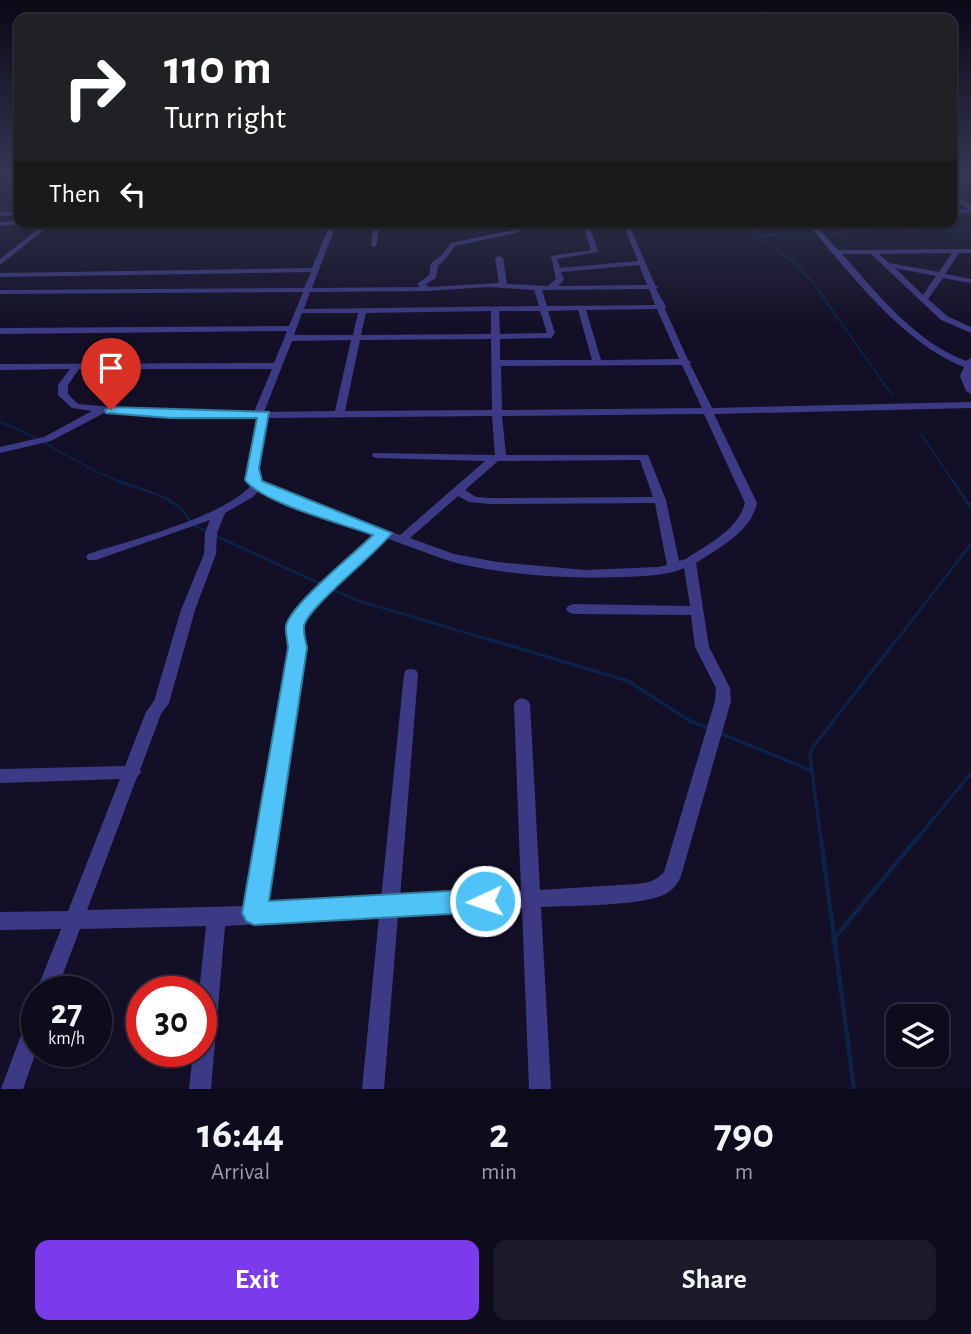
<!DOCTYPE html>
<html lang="en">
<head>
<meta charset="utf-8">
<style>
  :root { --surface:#0e0b1c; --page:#1c1929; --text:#f1f3f6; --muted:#9b9ba3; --line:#2e2b3b; --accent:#7c3aed }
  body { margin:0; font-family:"Alegreya Sans",sans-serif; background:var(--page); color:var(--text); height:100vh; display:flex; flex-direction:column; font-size:26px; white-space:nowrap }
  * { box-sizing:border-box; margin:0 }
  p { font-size:23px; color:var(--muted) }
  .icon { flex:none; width:38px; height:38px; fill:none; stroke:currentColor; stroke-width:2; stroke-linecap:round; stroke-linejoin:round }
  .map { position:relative; height:1089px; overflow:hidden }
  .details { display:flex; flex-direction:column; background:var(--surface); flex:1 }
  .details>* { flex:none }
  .guide { position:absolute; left:14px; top:14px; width:943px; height:214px; border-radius:14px; box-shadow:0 2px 5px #0004,0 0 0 2px var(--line); background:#202124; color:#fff; overflow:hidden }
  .tools { position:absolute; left:886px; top:1004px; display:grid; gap:14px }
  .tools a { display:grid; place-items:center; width:63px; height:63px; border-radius:14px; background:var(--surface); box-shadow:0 2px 5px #0004,0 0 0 2px var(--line); font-size:35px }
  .speed { position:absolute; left:21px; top:976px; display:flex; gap:14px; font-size:35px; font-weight:700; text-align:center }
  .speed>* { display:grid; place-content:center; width:91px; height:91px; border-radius:50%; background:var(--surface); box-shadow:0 2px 5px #0004,0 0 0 2px var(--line); line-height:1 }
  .speed small { font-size:18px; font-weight:400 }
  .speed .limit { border:10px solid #d22; background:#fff; color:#111 }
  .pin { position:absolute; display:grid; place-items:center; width:60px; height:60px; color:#fff; margin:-72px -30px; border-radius:50% 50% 50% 0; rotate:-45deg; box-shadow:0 0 7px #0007 }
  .pin .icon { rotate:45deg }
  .me { position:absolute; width:77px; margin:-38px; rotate:267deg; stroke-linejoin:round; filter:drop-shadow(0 0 5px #0008) }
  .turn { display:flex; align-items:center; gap:24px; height:147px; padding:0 35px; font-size:32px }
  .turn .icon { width:91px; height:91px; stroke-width:2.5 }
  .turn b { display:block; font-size:49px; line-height:60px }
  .then { display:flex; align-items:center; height:66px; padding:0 35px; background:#0003; gap:14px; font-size:26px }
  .eta { display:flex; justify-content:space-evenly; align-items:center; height:119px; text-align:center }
  .eta b { font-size:42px; font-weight:600; line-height:49px }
  .cta { display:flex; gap:14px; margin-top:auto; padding:14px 35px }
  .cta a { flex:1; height:80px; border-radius:14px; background:var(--accent); color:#fff; font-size:28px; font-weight:600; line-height:80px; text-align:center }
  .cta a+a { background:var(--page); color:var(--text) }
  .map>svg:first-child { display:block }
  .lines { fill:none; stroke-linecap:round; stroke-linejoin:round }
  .stream-far3 { stroke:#0c2248; stroke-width:2 }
  .stream-far2 { stroke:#0c2248; stroke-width:2.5 }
  .stream-far1 { stroke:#0c2248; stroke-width:3.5 }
  .stream { stroke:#0c2248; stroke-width:4.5 }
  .minor { fill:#3d3a85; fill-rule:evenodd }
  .route { fill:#4fc3f7; stroke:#337fa1; stroke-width:2 }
</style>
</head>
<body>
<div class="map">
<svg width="971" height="1089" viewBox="0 0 971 1089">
  <rect width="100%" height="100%" fill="#130f26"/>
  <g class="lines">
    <path class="stream-far3" d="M 742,222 L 794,262 L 814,284 L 892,395
      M 829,234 L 875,229 L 971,231
      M 761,235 L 813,234
      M 0,422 C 44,438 79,467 123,483
      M 921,434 L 954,483"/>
    <path class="stream-far2" d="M 118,481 C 144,491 180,496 191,524 L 208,532
      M 953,481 L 971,508
      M 214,535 L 323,585
      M 329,588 L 356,600 L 493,641
      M 896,641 L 971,544"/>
    <path class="stream-far1" d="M 488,639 L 628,681 L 690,721 L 708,728
      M 720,733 L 812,771
      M 821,840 L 810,755 L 813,747 L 897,639
      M 916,840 L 971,773"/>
    <path class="stream" d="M 821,838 L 854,1089
      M 833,940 L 917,838"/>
    <path class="minor" d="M 971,180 L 971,184 L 952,185 L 952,181 Z
      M 952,193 L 971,205 L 971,213 L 952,214 L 952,210 L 969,209 L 952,198 Z
      M 19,211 L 19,215 L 0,216 L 0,212 Z
      M 19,221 L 37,222 L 0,226 L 0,222 Z
      M 47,222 L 54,222 L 0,265 L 0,259 Z
      M 331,222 L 337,222 L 312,288 L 420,287 L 417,284 L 429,275 L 431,263 L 442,255 L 451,243 L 514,230 L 516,222 L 522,222 L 519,232 L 455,246 L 447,257 L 438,266 L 436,278 L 426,284 L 429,287 L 499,283 L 495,258 L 499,256 L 503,258 L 507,284 L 548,286 L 556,279 L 551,256 L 591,250 L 582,222 L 588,222 L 598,252 L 557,259 L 560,268 L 638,261 L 622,222 L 628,222 L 655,285 L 658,287 L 656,289 L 666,307 L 665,309 L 688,360 L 691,362 L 690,364 L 712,408 L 971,402 L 971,408 L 714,414 L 757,503 C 750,533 720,547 696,563 L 709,647 L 730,688 L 731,701 L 681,876 C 678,883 674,889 667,893 C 644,907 570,905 541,907 L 551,1089 L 529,1089 L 522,908 L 398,915 L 384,1089 L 362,1089 L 379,917 L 225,926 L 211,1089 L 189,1089 L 193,1052 L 201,1052 L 201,992 L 199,992 L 206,926 L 80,929 L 56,992 L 37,992 L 37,994 L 36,992 L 61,929 L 0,930 L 0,912 L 68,911 L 120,779 L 0,783 L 0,769 L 125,766 L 146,712 L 154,701 L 181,610 L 204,554 L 205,533 L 210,520 L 96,560 L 88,560 L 86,557 L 88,554 C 128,541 227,516 252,484 L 246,480 L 258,418 L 170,418 L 104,413 L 51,441 L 0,453 L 0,447 L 44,437 L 92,411 L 72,408 L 58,395 L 58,385 L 70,369 L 0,370 L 0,364 L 274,363 L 287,331 L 0,334 L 0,328 L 289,326 L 303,292 L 0,294 L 0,290 L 304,288 L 311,272 L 0,277 L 0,273 L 312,268 ZM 639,265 L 647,285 L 558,286 L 564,280 L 561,272 ZM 488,287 L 534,290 L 539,306 L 304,309 L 310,292 L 427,291 ZM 649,289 L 655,305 L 547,306 L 542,290 ZM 657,309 L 679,359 L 601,360 L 586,310 ZM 578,310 L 592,360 L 500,360 L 500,339 L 551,338 L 555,333 L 548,311 ZM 491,311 L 491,334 L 361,335 L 366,313 ZM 499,311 L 540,311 L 547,333 L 500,334 ZM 302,313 L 358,313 L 353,335 L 294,335 ZM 491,339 L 492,410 L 345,411 L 360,340 ZM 351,340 L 335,411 L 264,412 L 292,341 ZM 682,365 L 702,408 L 502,410 L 501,366 ZM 79,369 L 272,369 L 254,412 L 170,412 L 78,404 L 68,394 L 68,385 ZM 704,414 L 745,503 C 738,530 708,544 686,559 L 679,561 L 666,500 L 648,455 L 506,455 L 502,416 ZM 492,416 L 495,455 L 373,453 L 372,455 L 373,457 L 377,458 L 485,461 L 400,535 L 292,497 L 258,479 L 268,418 ZM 640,460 L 653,497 L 490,498 L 476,497 L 465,490 L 498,461 ZM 260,489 L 284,501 L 376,534 L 299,605 L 288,625 L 291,648 L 247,906 L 87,910 L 137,777 L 141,772 L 140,770 L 161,714 L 169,703 L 195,610 L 216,554 L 217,533 L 225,513 L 253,497 ZM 458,496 L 469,502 L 490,504 L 655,503 L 667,565 L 659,567 L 585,570 L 497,562 L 454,554 L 410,538 ZM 386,538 C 406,545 426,553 446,560 C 497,575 570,579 622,577 C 644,576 666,576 684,568 L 690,606 L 573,604 L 568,606 L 566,609 L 568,612 L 573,614 L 691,615 L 695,647 L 716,688 L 715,701 L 664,872 C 656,881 648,883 636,884 L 540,890 L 530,704 L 527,700 L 522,698 L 517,700 L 514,704 L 521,891 L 400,898 L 418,674 L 416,670 L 411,669 L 406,670 L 404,674 L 381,899 L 266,905 L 305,648 L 302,625 L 309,611 Z
      M 365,222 L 372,222 L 379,230 L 376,247 L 371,246 L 373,230 Z
      M 806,222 L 813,222 L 838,250 L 971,249 L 971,253 L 959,253 L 945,274 L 971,279 L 971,283 L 943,278 L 928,299 L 947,316 L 971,327 L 971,333 L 941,320 L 871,254 L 842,254 C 878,294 915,342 966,361 L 971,358 L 971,394 L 966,391 L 960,376 L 964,367 C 902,343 849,272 806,222 ZM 952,253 L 939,272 L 889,263 L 879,254 ZM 895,268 L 936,276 L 923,295 Z
      M 37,1008 L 37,1049 L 23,1089 L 1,1089 L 30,1011 Z"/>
  </g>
  <linearGradient id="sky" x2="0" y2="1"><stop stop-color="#0a0815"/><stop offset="0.53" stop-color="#333752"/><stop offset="1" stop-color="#333752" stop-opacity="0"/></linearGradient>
  <rect width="971" height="329" fill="url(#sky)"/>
  <path class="route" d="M 111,407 L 269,412 L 259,468 L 262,481 L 392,533 C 375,555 307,608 304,626 C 303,632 306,642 307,648 L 269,901 L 485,889 L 493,893 L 497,901 L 493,909 L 485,912 L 254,925 L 246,921 L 242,913 L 288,648 C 288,642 285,633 286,626 C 290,605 355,553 373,535 C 343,524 262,503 245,480 L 257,418 L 170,418 L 106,413 L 105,410 Z"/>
</svg>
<div class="tools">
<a><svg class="icon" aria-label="layers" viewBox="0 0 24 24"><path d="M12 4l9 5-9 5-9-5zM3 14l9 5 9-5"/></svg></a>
</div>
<div class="speed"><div>27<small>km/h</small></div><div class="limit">30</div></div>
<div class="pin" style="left:111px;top:410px;background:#d93025"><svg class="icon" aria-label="arrive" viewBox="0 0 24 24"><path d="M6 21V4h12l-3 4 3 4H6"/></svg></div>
<svg class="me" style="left:485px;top:901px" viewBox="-20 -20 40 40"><circle r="17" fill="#4fc3f7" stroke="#fff" stroke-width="3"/><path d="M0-11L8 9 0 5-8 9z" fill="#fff"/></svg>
<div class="guide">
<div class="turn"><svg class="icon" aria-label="right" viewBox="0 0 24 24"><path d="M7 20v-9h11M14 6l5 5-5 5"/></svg><div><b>110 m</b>Turn right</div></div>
<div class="then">Then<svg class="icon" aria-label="left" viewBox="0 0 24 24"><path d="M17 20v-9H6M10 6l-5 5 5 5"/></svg></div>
</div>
</div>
<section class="details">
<div class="eta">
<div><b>16:44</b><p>Arrival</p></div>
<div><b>2</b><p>min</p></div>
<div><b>790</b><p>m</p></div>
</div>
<div class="cta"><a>Exit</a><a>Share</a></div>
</section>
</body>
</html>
